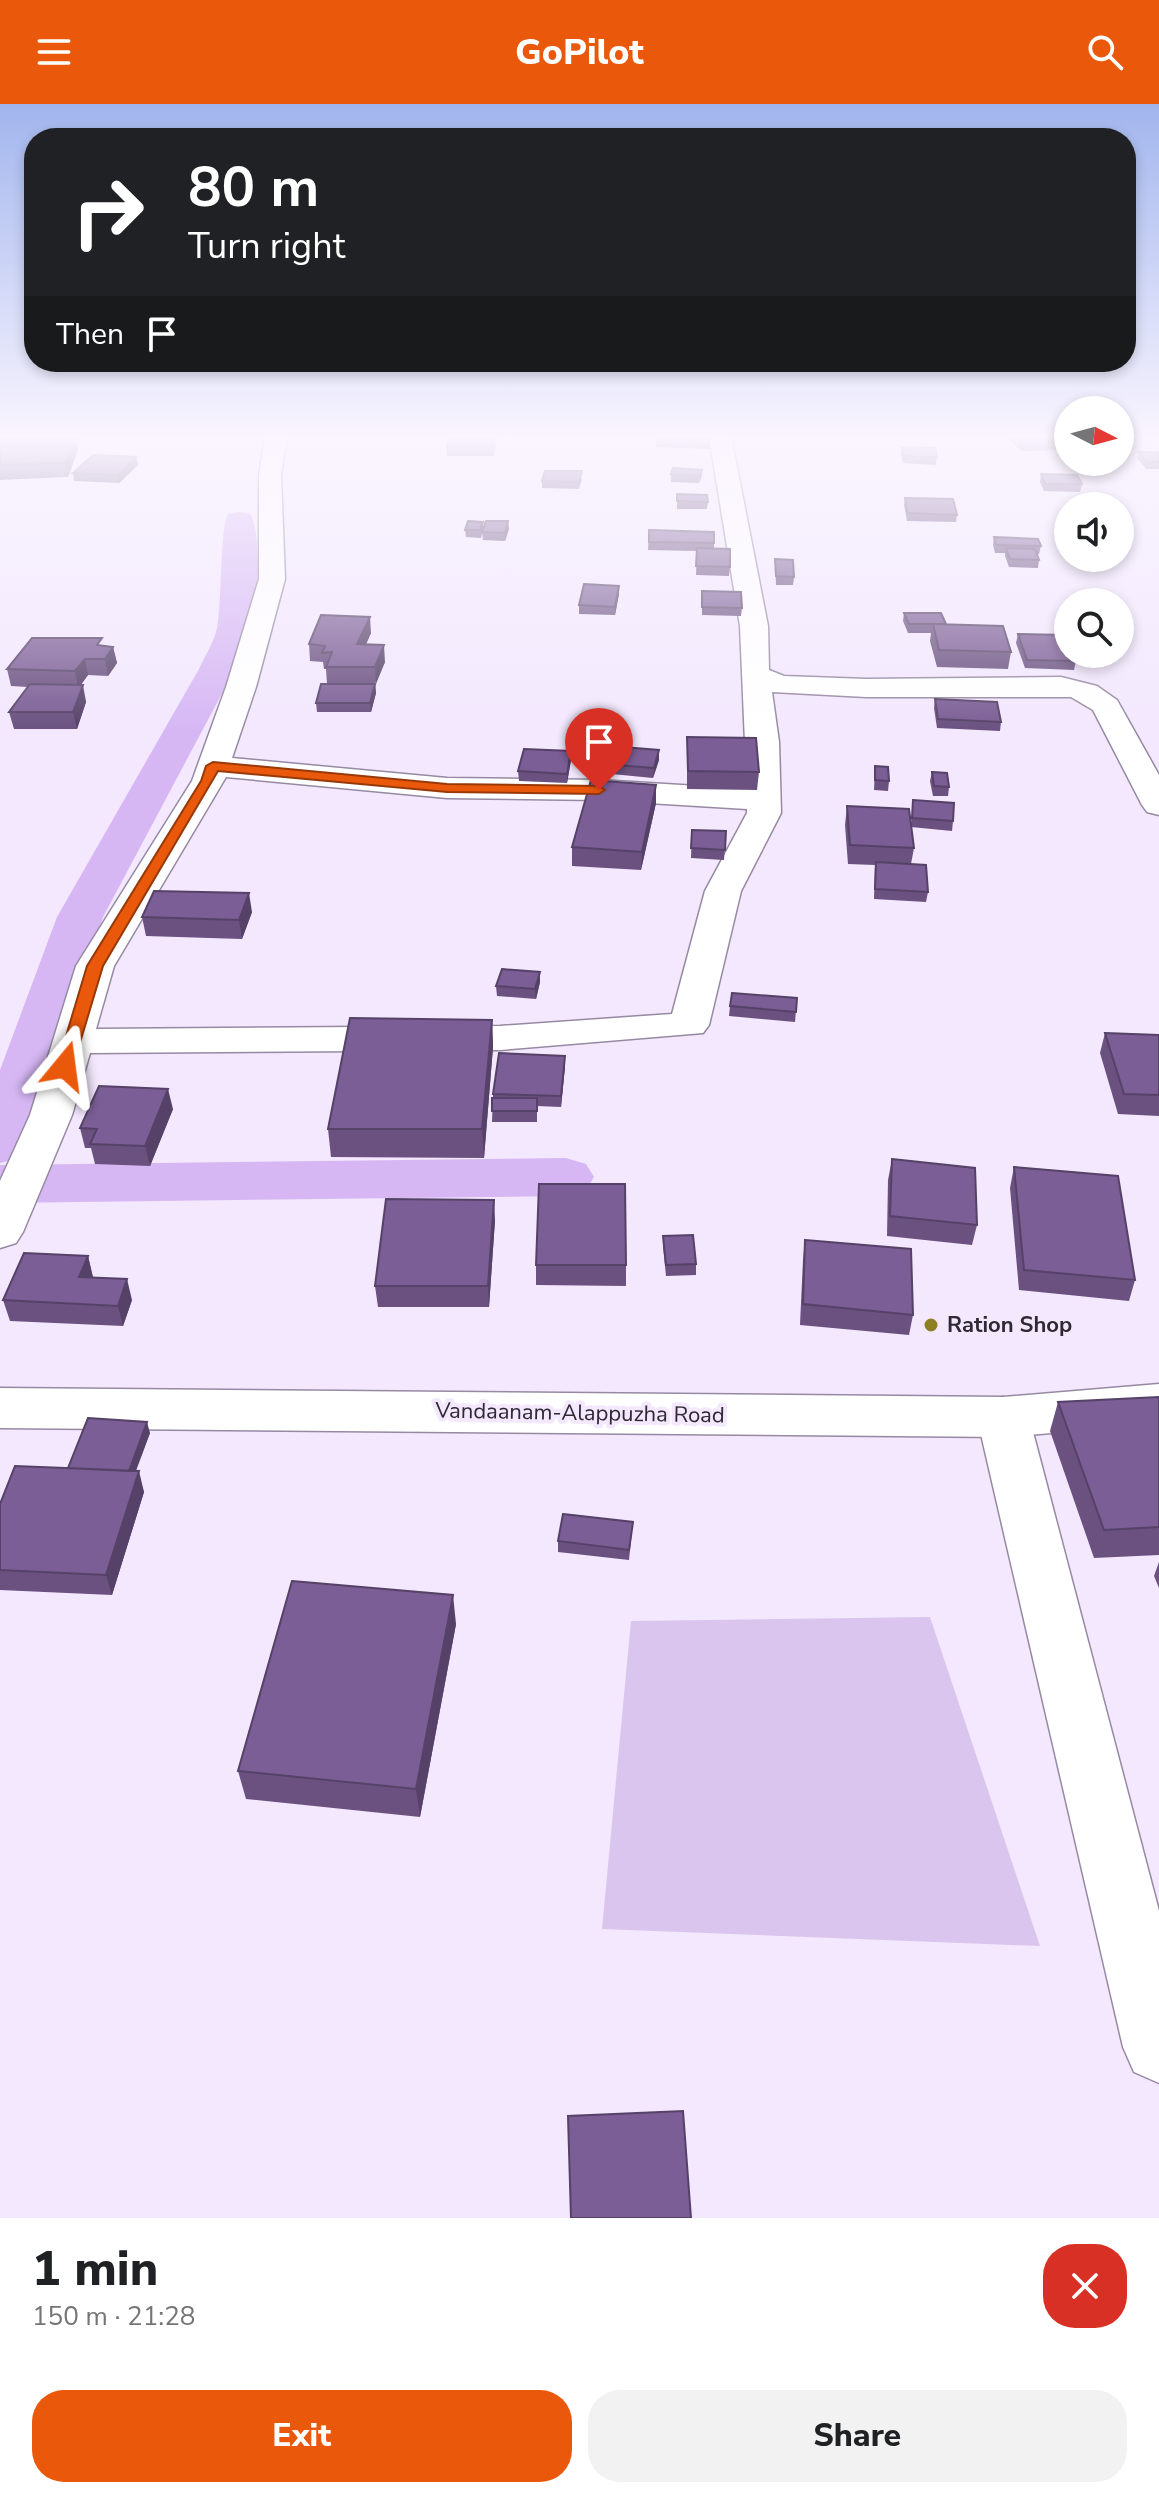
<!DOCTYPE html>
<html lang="en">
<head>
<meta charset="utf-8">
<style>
  :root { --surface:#fff; --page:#f2f2f2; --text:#202124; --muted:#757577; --accent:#ea580c }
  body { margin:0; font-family:"Nunito Sans",sans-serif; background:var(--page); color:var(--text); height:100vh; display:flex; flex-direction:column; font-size:30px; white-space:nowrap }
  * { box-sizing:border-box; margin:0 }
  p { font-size:26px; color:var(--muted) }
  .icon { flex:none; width:44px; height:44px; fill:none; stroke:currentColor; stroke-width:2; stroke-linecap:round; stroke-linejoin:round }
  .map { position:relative; height:2114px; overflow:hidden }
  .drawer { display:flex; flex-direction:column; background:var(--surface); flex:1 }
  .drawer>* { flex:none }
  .banner { position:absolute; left:24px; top:24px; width:1112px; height:244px; border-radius:32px; box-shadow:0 4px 12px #0003; background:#202124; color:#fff; overflow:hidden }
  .needle { width:52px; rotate:96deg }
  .tools { position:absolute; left:1054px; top:292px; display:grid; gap:16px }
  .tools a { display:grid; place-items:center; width:80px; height:80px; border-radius:50%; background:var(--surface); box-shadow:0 4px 12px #0003; font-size:40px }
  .pin { position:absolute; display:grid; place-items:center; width:68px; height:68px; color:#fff; margin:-82px -34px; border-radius:50% 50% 50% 0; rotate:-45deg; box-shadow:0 0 8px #0007 }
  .pin .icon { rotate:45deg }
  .me { position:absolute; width:88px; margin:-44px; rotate:16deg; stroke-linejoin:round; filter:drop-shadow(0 0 6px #0008) }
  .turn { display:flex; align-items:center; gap:28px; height:168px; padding:0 32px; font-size:36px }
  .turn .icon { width:104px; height:104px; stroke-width:2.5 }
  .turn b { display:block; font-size:56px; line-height:68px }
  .then { display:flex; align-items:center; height:76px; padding:0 32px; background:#0003; gap:16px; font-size:30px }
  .round { display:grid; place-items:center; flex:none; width:84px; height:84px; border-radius:32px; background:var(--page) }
  .overview { display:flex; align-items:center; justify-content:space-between; height:136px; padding:0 32px }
  h1 { font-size:48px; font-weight:800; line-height:60px }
  .cta { display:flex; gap:16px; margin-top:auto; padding:16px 32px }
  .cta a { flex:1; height:92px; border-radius:32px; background:var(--accent); color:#fff; font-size:32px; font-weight:800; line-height:92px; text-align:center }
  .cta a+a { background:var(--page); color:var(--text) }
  header { display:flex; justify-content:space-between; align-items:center; height:104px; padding:0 32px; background:var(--accent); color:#fff; font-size:36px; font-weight:800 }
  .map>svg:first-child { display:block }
  .green { fill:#dac5ef }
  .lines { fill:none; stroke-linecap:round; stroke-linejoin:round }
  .canal { fill:#d6b7f4; fill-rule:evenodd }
  .minor-casing { stroke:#968aa2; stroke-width:3 }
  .secondary-casing { stroke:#968aa2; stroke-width:3 }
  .minor { fill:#fff; fill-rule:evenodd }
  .secondary { fill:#fff; fill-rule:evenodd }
  .wall { fill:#6a5180 }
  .shaded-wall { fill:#564268 }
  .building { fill:#7b5e95; stroke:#564268; stroke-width:2 }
  .route { fill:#ea580c; stroke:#983908; stroke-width:2 }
  .poi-dot { fill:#907e25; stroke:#f3e8fe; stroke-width:3 }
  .labels { text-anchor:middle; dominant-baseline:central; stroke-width:8; stroke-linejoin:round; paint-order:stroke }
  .poi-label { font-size:22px; font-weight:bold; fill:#2e2933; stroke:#f3e8fe; text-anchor:start }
  .street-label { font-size:22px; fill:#2e2933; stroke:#f3e8fe }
</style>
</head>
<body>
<header><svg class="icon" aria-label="menu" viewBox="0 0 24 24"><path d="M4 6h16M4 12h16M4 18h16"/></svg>GoPilot<svg class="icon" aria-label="search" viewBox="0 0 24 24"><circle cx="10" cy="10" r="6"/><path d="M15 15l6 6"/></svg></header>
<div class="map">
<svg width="1159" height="2114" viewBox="0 0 1159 2114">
  <rect width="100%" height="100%" fill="#f3e8fe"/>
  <path class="green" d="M 930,1513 L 1040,1842 L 602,1825 L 631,1517 Z"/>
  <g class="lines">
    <path class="canal" d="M 239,408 L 250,410 C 263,429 256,500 252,524 C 249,537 241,552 235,565 L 103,813 L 28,1041 L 20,1054 L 0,1059 L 0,966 L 57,813 L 199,565 C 205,552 214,538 217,524 C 222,502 220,422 228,410 Z
      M 566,1054 L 586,1060 L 594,1073 L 586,1086 L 566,1092 L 0,1099 L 0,1061 Z"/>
    <g class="minor-casing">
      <path id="minor" d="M 265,332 L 287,332 L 281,371 L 285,475 L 256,583 L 232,654 L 447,674 L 599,676 L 747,685 L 740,522 L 709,332 L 731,332 L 768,522 L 769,566 L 784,572 L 866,575 L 1061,573 L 1097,582 L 1117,596 L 1159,671 L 1159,711 L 1147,708 L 1142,701 L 1093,606 L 1071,593 L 866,593 L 772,588 L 779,638 L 781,709 L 741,787 L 709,921 L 703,929 L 500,946 L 90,949 L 72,1011 L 23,1128 L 16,1139 L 0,1144 L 0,1077 L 30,1011 L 76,862 L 192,677 L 226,583 L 259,475 L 259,371 ZM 226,673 L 447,694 L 599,696 L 747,705 L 747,709 L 705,787 L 672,910 L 500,922 L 96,925 L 114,862 Z
        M 1003,1293 L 1021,1299 L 1029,1313 L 1159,1807 L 1159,1979 L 1134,1968 L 1123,1943 L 977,1313 L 985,1299 Z"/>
    </g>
    <g class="secondary-casing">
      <path id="secondary" d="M 1159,1280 L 1159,1320 L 1003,1333 L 0,1324 L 0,1284 L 1003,1293 Z"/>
    </g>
    <use href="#minor" class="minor"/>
    <use href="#secondary" class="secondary"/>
  </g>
  <path class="wall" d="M 1010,332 L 1060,332 L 1068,338 L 1066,346 L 1021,347 L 1009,335 Z
    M 656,336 L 711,338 L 709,345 L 656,343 Z
    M 495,341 L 494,352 L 447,352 L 447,345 Z
    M 0,342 L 78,346 L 68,373 L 0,376 Z
    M 902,343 L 937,353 L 936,361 L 903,359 L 901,350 Z
    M 1139,348 L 1159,348 L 1159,365 L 1146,365 L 1138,355 Z
    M 136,353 L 138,361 L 119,379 L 74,377 L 73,369 Z
    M 673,364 L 702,366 L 702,373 L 699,379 L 671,378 L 671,370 Z
    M 1041,370 L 1082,380 L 1080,388 L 1044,387 L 1040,378 Z
    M 582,375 L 579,385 L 542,384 L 542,377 Z
    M 677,390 L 708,398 L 707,405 L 677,405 Z
    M 905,394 L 957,411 L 956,418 L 907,417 L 904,401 Z
    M 483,418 L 483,426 L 481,434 L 466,433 L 465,426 Z
    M 509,425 L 505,437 L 483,436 L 482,428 Z
    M 649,426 L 714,428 L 714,444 L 730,463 L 729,472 L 696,471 L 697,447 L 648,446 Z
    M 994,433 L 1041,442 L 1039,450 L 1037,450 L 1039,456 L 1038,464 L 1009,463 L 1005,452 L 1005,449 L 995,449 L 993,441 Z
    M 775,455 L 794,473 L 793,481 L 776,481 Z
    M 619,482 L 619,490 L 615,511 L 579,510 L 579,501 Z
    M 702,487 L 742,504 L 741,512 L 702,511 Z
    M 904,509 L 945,521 L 1011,548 L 1008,565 L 937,563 L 930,537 L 931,529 L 908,529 L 903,517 Z
    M 371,529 L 366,540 L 385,558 L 375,580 L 376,589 L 371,608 L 317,608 L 316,599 L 327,580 L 326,565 L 324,565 L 323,558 L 310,557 L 309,540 Z
    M 1018,530 L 1076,557 L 1074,566 L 1025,564 L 1016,539 Z
    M 104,542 L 113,543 L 117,559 L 108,572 L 88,571 L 81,581 L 86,598 L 77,625 L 14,625 L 9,608 L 28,583 L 11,582 L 7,565 Z
    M 935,595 L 1001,618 L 1000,627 L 937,624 L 934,604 Z
    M 687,633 L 759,668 L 757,686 L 687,685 Z
    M 571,656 L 567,679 L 519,677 L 518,667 Z
    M 659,656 L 653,674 L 591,668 L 591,659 Z
    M 875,662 L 889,677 L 888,687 L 874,686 Z
    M 932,668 L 949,683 L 948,692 L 933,692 L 930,677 Z
    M 656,681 L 656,699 L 641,766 L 572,762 L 572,743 Z
    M 913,696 L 953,717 L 952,727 L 911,723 L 914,744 L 911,760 L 928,788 L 926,798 L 874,795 L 875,761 L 848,760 L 845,721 L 847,702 L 911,721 Z
    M 692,726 L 726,727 L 724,756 L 691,754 Z
    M 252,808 L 242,835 L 146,832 L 142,813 Z
    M 540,868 L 540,878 L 536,895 L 497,892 L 496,882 Z
    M 797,894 L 795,918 L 729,912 L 730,902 Z
    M 492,916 L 493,943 L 484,1054 L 331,1053 L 328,1025 Z
    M 1105,929 L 1159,931 L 1159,1012 L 1118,1010 L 1100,949 Z
    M 565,962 L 561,1003 L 537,1002 L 537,1018 L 492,1018 L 493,990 Z
    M 173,1005 L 150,1062 L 95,1060 L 91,1044 L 85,1044 L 80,1024 Z
    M 892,1055 L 977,1121 L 972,1141 L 887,1132 L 888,1076 Z
    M 1014,1063 L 1135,1176 L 1129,1197 L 1019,1186 L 1010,1084 Z
    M 495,1116 L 489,1203 L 378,1203 L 375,1182 Z
    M 663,1132 L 696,1160 L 696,1171 L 666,1172 L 663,1142 Z
    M 805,1136 L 913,1211 L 909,1231 L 800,1221 L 803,1156 Z
    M 88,1152 L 93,1174 L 132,1196 L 123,1222 L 10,1217 L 3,1196 Z
    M 536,1161 L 626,1161 L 626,1182 L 536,1181 Z
    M 1159,1293 L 1159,1451 L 1094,1454 L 1050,1327 L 1058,1298 Z
    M 150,1329 L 136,1367 L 144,1388 L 112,1491 L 0,1486 L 0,1400 L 68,1364 Z
    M 633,1418 L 629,1456 L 558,1448 L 558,1437 Z
    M 1159,1458 L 1159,1484 L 1154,1472 Z
    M 456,1520 L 420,1713 L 246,1695 L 238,1667 Z"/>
  <path class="shaded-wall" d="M 75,332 L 78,346 L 68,373 L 65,359 Z
    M 136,353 L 138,361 L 119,379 L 118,371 Z
    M 508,417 L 509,425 L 505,437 L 505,429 Z
    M 619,482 L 619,490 L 615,511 L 615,503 Z
    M 370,513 L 371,529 L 359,556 L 357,540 Z
    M 384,541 L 385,558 L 376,580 L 375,563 Z
    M 113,543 L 117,559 L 108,572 L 105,555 Z
    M 85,555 L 88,571 L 78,584 L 75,567 Z
    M 375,580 L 376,589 L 371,608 L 370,599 Z
    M 83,581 L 86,598 L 77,625 L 73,608 Z
    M 659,646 L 659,656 L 653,674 L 654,664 Z
    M 571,647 L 571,656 L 567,679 L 567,670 Z
    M 656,681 L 656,699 L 641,766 L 642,748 Z
    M 249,789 L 252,808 L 242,835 L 239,816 Z
    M 540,868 L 540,878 L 536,895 L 535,885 Z
    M 492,916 L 493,943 L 484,1054 L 482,1025 Z
    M 565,952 L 565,962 L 561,1003 L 561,992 Z
    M 168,985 L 173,1005 L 150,1062 L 145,1042 Z
    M 494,1096 L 495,1116 L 489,1203 L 488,1182 Z
    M 88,1152 L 93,1173 L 84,1194 L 79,1173 Z
    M 127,1175 L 132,1196 L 123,1222 L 118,1202 Z
    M 147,1318 L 150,1329 L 130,1381 L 127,1371 Z
    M 139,1367 L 144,1388 L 112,1491 L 106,1471 Z
    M 453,1491 L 456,1520 L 420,1713 L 416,1685 Z"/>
  <path class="building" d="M 75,332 L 65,359 L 0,361 L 0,342 L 4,334 Z
    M 658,332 L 711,332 L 709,338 L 656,336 Z
    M 1014,332 L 1060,332 L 1068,338 L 1022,339 Z
    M 448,334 L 495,334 L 494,345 L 447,345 Z
    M 902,343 L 935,344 L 937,353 L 903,352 Z
    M 1139,348 L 1159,348 L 1159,358 L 1147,358 Z
    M 93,351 L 136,353 L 118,371 L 73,369 Z
    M 673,364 L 702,366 L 700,372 L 671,370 Z
    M 545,367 L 582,367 L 579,378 L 542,377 Z
    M 1041,370 L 1077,371 L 1082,380 L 1045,380 Z
    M 677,390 L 707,391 L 708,398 L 677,397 Z
    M 905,394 L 953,395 L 957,411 L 908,409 Z
    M 468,417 L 483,418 L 480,426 L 465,426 Z
    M 486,417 L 508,417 L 505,429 L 482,428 Z
    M 649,426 L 714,428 L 714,439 L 649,438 Z
    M 994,433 L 1038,435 L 1041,442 L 996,441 Z
    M 697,444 L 730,445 L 730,463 L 696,462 Z
    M 1006,444 L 1035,445 L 1039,456 L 1010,455 Z
    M 775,455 L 793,456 L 794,473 L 776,472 Z
    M 584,480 L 619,482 L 615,503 L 579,501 Z
    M 702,487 L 741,488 L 742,504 L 702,503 Z
    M 904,509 L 941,509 L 946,520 L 909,520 Z
    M 321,511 L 370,513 L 357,540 L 384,541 L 375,563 L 326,563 L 332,548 L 322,549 L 325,542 L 309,540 Z
    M 933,520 L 1003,522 L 1011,548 L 939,546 Z
    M 1018,530 L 1066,531 L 1068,537 L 1068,550 L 1073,550 L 1076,557 L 1027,556 Z
    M 32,534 L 102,534 L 97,541 L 113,543 L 105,555 L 85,555 L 75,567 L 7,565 Z
    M 30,580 L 83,581 L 73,608 L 9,608 Z
    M 321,580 L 375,580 L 370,599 L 316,599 Z
    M 935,595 L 997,598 L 1001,618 L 938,615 Z
    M 687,633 L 756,634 L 759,668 L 688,667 Z
    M 597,641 L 659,646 L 654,664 L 591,659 Z
    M 524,645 L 571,647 L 567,670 L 518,667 Z
    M 875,662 L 888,663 L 889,677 L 875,676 Z
    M 932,668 L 947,669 L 949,683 L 934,682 Z
    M 591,676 L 656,681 L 642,748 L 572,743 Z
    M 913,696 L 954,699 L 953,717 L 912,714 Z
    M 847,702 L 909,705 L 914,744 L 850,741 Z
    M 692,726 L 726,727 L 725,746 L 691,744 Z
    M 876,758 L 926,761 L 928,788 L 875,785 Z
    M 154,787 L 249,789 L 239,816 L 142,813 Z
    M 502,865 L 540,868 L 535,885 L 496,882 Z
    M 732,889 L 797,894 L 796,908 L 730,902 Z
    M 350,914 L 492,916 L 482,1025 L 328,1025 Z
    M 1105,929 L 1159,931 L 1159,991 L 1124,990 Z
    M 499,949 L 565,952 L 561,992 L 493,990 Z
    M 99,982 L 168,985 L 145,1042 L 90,1040 L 97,1025 L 80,1024 Z
    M 492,994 L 537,994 L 537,1007 L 492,1007 Z
    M 892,1055 L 975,1064 L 977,1121 L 890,1112 Z
    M 1014,1063 L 1118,1072 L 1135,1176 L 1024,1166 Z
    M 539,1080 L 625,1080 L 626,1161 L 536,1161 Z
    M 386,1095 L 494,1096 L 488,1182 L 375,1182 Z
    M 693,1131 L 696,1160 L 666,1161 L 663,1132 Z
    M 805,1136 L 911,1145 L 913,1211 L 803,1200 Z
    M 24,1149 L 88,1152 L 79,1173 L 127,1175 L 118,1202 L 3,1196 Z
    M 1159,1293 L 1159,1423 L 1104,1426 L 1058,1298 Z
    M 88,1314 L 147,1318 L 129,1367 L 68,1364 Z
    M 15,1362 L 139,1367 L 106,1471 L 0,1466 L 0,1400 Z
    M 563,1410 L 633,1418 L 629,1446 L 558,1437 Z
    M 292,1477 L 453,1491 L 416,1685 L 238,1667 Z
    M 683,2007 L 691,2114 L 571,2114 L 568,2012 Z"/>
  <linearGradient id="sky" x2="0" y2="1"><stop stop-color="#a1b5ed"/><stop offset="0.53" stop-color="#faf5ff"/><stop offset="1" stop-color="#faf5ff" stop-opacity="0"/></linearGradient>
  <rect width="1159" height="628" fill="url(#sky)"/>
  <path class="route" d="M 213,658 L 447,680 L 599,682 L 605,686 L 599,690 L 447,688 L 218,667 L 103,862 L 73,962 L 65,967 L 59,965 L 57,962 L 87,862 L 201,677 L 206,662 Z"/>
  <circle class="poi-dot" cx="931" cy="1221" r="8"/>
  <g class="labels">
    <g class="poi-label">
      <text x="947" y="1221">Ration Shop</text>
    </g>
    <g class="street-label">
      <text transform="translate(580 1309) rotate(1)">Vandaanam-Alappuzha Road</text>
    </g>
  </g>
</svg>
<div class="tools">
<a><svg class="needle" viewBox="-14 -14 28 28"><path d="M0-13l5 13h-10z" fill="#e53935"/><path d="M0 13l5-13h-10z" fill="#757577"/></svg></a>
<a><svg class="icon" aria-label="sound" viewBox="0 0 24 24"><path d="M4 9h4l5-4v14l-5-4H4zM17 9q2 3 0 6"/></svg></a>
<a><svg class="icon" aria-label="search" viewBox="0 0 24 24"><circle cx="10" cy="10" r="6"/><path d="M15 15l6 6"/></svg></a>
</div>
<div class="pin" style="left:599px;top:686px;background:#d93025"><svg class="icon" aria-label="arrive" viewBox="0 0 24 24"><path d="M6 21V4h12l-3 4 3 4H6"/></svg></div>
<svg class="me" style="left:65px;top:962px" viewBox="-20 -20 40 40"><path d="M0-17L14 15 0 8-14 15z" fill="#ea580c" stroke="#fff" stroke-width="4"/></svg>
<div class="banner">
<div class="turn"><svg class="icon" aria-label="right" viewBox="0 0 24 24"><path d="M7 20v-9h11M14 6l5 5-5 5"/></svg><div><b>80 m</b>Turn right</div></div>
<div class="then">Then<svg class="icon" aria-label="arrive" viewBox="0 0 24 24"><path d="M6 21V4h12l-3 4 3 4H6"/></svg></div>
</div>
</div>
<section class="drawer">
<div class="overview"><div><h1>1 min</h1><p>150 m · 21:28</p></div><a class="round" style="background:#d93025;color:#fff"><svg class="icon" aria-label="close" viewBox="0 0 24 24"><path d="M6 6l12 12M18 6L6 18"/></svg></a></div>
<div class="cta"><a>Exit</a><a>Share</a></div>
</section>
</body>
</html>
